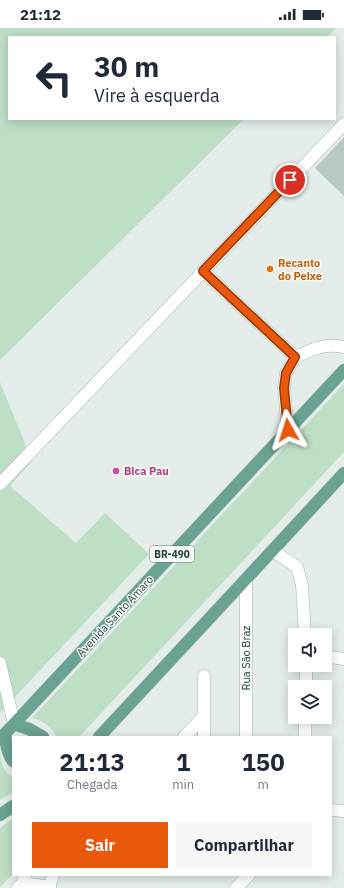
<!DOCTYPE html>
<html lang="pt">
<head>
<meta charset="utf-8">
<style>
  :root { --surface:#fff; --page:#f6f6f7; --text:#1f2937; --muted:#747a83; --accent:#ea580c }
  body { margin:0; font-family:"IBM Plex Sans",sans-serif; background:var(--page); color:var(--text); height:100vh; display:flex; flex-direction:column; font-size:15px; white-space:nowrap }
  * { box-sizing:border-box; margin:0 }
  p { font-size:13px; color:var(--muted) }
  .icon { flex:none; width:22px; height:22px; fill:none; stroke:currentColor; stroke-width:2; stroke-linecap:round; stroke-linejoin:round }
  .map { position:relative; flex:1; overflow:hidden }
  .details { position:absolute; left:12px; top:708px; width:320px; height:140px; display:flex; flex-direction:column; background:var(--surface); border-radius:0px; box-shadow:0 2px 10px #0003 }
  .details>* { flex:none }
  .guide { position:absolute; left:8px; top:8px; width:328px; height:84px; border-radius:0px; box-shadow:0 2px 10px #0003; background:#fff; color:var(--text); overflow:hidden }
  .buttons { position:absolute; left:288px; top:600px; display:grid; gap:8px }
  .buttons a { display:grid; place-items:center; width:44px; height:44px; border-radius:0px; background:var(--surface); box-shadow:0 2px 10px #0003; font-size:20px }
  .pin { position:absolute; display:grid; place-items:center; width:34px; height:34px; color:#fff; margin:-17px; border:2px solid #fff; border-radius:50%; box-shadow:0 1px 4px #0007 }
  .me { position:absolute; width:44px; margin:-22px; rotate:354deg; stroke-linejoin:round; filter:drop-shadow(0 0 3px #0008) }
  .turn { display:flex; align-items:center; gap:14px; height:84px; padding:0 20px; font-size:18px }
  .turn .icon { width:52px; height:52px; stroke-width:2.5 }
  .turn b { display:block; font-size:28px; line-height:34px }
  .eta { display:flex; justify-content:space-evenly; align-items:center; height:68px; text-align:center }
  .eta b { font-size:24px; font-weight:700; line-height:28px }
  .primary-button { display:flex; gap:8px; margin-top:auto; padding:8px 20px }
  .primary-button a { flex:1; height:46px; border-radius:0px; background:var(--accent); color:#fff; font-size:16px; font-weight:700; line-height:46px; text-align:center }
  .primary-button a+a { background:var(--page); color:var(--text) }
  .status { display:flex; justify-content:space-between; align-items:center; height:28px; padding:0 20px; background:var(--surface); direction:ltr }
  .status svg { height:11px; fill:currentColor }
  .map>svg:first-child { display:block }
  .green { fill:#bedec6 }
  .building { fill:#b9c8c2 }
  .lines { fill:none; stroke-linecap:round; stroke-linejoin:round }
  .street-casing { stroke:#a7b5b0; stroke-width:13 }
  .secondary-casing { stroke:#a3b9b1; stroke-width:13 }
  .primary-casing { stroke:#c2c9c7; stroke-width:13 }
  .street { stroke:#fff; stroke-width:12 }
  .secondary { stroke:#fff; stroke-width:12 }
  .primary { stroke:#6aa294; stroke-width:12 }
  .route-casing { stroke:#983908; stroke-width:10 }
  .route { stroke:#ea580c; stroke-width:7 }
  .food-dot { fill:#e8710a; stroke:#f5faf7; stroke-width:1.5 }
  .hotel-dot { fill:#d1479c; stroke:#f5faf7; stroke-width:1.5 }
  .labels { text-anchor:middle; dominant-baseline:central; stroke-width:3; stroke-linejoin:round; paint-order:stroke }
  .shield { fill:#f5faf7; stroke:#637771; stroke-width:1 }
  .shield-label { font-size:10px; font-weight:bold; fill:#243f38 }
  .food-label { font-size:11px; font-weight:bold; fill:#c56008; stroke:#f5faf7; text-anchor:start }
  .hotel-label { font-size:11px; font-weight:bold; fill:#b23c85; stroke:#f5faf7; text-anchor:start }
  .street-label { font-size:11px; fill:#243f38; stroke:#f5faf7 }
</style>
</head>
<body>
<div class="status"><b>21:12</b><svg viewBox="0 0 49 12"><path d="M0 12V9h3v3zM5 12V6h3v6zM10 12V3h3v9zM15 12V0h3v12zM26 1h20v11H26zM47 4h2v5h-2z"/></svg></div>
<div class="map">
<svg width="344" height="860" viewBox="0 0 344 860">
  <rect width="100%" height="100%" fill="#e4ede9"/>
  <path class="green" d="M 0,0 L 336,0 L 327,9 L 9,9 L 9,91 L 244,91 L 0,332 Z
    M 0,354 L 32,433 L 10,458 L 76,515 L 105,485 L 149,526 L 0,685 Z
    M 344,356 L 344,424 L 79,709 L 57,709 C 51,699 44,693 32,690 Z
    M 0,725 C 2,737 3,742 13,750 L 13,764 L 0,772 Z
    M 13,790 L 13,846 L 0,859 L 0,800 Z"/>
  <path class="building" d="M 344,109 L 344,168 L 315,140 Z"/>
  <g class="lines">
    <g class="street-casing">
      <path id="street" d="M 203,243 L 295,329 L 286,345 L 284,360 L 288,402
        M 295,329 C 314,321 323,315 344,319
        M 0,456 L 344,96
        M 272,522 L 297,539 L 302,557 L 305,607
        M 325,628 L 344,631
        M 0,635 L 14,696
        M 204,648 L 204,709
        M 306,659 L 306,637
        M 184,709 L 204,688
        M 246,709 L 246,551
        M 305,709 L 305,689
        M 331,782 L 344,783
        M 17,860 L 23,855 L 50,859
        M 236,860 L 249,847"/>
    </g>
    <g class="secondary-casing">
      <path id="secondary" d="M 21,860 L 25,847
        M 49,860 L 53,847"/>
    </g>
    <g class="primary-casing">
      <path id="primary" d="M 14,696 L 29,701 L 43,709
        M 5,706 C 6,715 7,726 13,733
        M 99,709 L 246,551 L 344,445
        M 0,711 L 344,342
        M 0,787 L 13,778"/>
    </g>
    <use href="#street" class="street"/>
    <use href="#secondary" class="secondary"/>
    <use href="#primary" class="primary"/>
  </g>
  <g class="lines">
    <g class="route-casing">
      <path id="route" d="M 288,402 L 284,360 L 286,345 L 295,329 L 203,243 L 290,152"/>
    </g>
    <use href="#route" class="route"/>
  </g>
  <circle class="food-dot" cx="270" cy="241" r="4"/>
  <circle class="hotel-dot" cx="116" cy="443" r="4"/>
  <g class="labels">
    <rect class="shield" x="150" y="518" width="44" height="16" rx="3"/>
    <g class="shield-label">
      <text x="172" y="526">BR-490</text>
    </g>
    <g class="food-label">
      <text x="278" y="235">Recanto<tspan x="278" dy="13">do Peixe</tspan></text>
    </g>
    <g class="hotel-label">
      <text x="124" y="443">Bica Pau</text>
    </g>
    <g class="street-label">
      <text transform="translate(115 588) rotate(-47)">Avenida Santo Amaro</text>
      <text transform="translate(246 630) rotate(-90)">Rua São Braz</text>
    </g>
  </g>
</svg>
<div class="buttons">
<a><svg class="icon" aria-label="sound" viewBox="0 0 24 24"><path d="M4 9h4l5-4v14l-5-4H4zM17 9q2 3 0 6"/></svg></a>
<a><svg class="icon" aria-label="layers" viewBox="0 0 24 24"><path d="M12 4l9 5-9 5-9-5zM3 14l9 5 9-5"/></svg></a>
</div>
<div class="pin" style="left:290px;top:152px;background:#d93025"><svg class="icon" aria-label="arrive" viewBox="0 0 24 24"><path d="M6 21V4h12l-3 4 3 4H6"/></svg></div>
<svg class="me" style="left:288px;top:402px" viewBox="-20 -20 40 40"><path d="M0-17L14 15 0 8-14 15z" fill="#ea580c" stroke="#fff" stroke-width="4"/></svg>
<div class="guide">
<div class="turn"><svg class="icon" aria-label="left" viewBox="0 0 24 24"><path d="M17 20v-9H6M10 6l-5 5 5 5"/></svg><div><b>30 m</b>Vire à esquerda</div></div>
</div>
<section class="details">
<div class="eta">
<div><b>21:13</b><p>Chegada</p></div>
<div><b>1</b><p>min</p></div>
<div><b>150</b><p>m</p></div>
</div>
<div class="primary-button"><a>Sair</a><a>Compartilhar</a></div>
</section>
</div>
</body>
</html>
